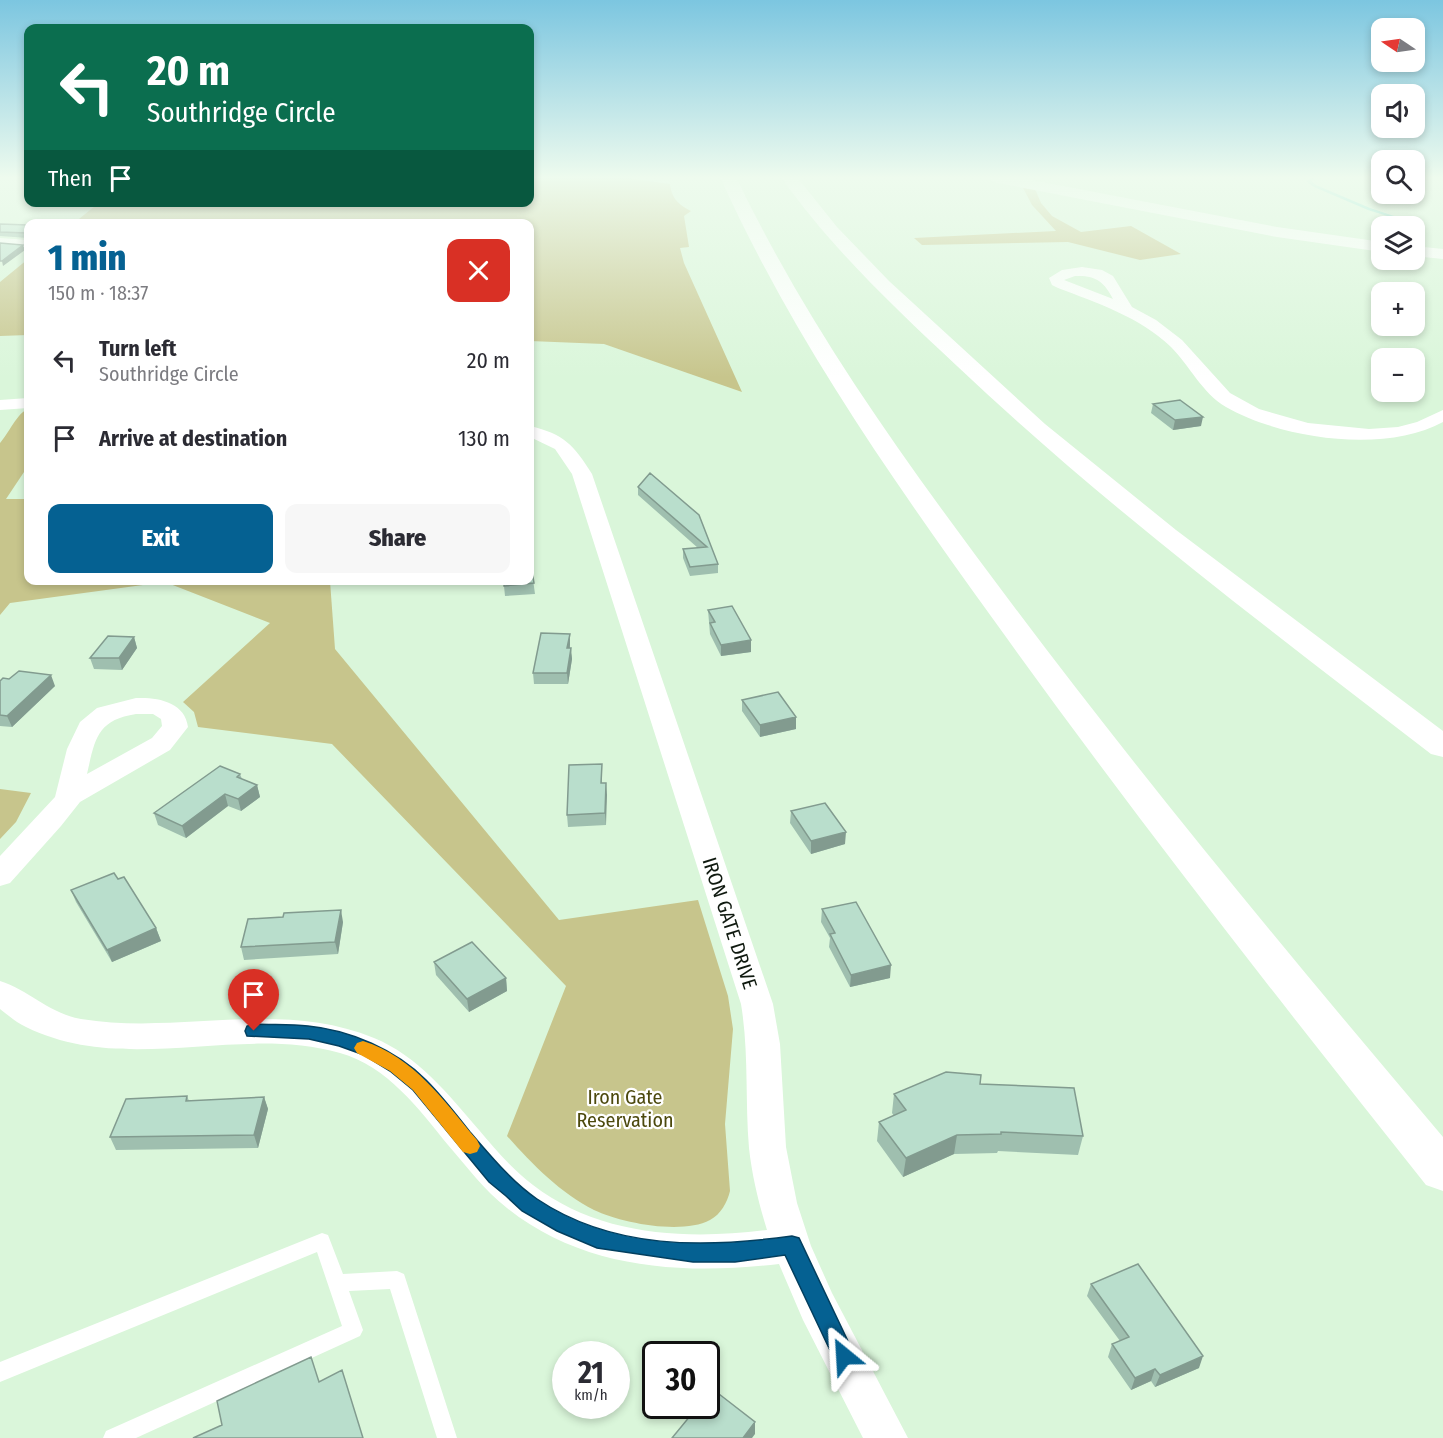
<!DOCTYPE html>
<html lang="en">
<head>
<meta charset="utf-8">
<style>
  :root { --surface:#fff; --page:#f7f7f7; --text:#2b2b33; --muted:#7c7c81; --accent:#056192 }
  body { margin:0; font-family:"Fira Sans Condensed",sans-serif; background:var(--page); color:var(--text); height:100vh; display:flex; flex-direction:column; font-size:22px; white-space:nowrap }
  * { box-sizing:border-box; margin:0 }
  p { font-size:20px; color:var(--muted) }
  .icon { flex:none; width:33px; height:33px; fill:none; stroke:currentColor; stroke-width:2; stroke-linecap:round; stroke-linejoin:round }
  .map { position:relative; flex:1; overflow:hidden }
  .side { position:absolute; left:24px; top:219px; width:510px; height:366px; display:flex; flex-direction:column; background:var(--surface); border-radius:12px; box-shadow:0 3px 9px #0003 }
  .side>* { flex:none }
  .top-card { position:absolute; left:24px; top:24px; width:510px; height:183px; border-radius:12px; box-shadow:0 3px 9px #0003; background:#0b6e4f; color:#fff; overflow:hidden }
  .needle { width:39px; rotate:283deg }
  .controls { position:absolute; left:1371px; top:18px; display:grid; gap:12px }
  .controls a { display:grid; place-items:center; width:54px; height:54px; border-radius:12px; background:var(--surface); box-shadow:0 3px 9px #0003; font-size:30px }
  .speed { position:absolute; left:552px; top:1341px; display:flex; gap:12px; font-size:30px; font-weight:700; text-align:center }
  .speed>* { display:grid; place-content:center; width:78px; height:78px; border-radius:50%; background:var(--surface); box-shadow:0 3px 9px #0003; line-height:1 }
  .speed small { font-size:15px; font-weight:400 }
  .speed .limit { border:3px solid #111; border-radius:9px; background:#fff; color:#111 }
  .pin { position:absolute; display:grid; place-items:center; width:51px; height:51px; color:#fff; margin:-62px -26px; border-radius:50% 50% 50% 0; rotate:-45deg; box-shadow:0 0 6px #0007 }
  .pin .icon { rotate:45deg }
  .me { position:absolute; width:66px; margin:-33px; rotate:333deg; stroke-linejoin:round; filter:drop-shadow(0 0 4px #0008) }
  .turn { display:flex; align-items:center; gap:21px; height:126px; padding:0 24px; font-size:27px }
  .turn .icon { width:78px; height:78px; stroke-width:2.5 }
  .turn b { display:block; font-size:42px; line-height:51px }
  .then { display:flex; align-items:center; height:57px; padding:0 24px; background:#0003; gap:12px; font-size:22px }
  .round { display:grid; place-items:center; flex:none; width:63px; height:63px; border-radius:12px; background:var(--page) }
  .headline { display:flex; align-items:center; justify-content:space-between; height:102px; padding:0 24px }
  h1 { font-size:36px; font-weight:800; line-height:45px; color:var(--accent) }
  .primary-button { display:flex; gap:12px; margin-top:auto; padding:12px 24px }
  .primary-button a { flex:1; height:69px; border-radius:12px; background:var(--accent); color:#fff; font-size:24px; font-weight:800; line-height:69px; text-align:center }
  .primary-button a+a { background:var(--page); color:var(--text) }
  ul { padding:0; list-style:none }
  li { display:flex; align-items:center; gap:18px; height:78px; padding:0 24px }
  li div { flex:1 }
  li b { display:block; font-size:22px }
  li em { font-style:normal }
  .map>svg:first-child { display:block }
  .green { fill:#c7c58c }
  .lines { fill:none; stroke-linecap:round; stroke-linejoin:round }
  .stream { fill:#7be2d3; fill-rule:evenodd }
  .lane { fill:#fff; fill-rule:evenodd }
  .street { fill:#fff; fill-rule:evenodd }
  .secondary { fill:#fff; fill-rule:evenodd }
  .highway { fill:#fff; fill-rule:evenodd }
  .wall { fill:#9fbfaf }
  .shaded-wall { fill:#829b8f }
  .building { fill:#b9decc; stroke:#829b8f; stroke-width:1.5 }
  .route { fill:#056192; stroke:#033f5f; stroke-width:1.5 }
  .slow { fill:#f59e0b }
  .labels { text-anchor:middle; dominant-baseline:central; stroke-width:4.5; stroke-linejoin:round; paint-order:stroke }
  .near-street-label { font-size:20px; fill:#0f190f; stroke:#fff }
  .near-park-label { font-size:20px; fill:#4c490d; stroke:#fff }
</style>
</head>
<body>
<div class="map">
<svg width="1443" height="1438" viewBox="0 0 1443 1438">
  <rect width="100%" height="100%" fill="#daf6da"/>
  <path class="green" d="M 530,177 L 621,177 L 670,184 C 672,199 678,204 691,211 L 684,216 L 689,247 L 680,248 L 684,263 L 742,392 L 604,344 L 530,341 L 530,224 L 74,223 L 100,202 L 530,202 Z
    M 1022,186 L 1035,189 L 1041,203 L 1052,216 L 1081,232 L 1131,226 L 1181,254 L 1140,260 L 1068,242 L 922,245 L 914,238 L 1056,231 L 1032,205 Z
    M 28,259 L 28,335 L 0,336 L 0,282 Z
    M 28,409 L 28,466 L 6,499 L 28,499 L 28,580 L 330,581 L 335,649 L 559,920 L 698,900 L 728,996 L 733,1029 L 725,1124 L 730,1191 C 727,1203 721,1214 710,1220 C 682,1235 621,1223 594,1210 C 561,1194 531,1163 507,1136 L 566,986 L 332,744 L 198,727 L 194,712 L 183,702 L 270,623 L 165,582 L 10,603 L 0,615 L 0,443 C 9,433 17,413 28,409 Z
    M 0,789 L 31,793 L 16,822 L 0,839 Z"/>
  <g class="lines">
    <path class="stream" d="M 1310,177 L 1314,177 L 1314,180 L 1311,181 L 1316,185 L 1370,208 L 1403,219 L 1400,220 L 1368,210 L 1314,187 L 1306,181 L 1311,179 Z"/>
    <path class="lane" d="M 322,1233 L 328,1235 L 343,1274 L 397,1271 L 404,1274 L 457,1438 L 437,1438 L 390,1289 L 349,1291 L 363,1330 L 360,1336 L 136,1438 L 103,1438 L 106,1431 L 342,1326 L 317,1252 L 0,1382 L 0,1362 Z"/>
    <path class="street" d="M 0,238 L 28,240 L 28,248 L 0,246 Z
      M 1082,267 L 1102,270 L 1113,276 L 1132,307 L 1156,320 L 1182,340 L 1230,393 L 1259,409 L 1308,423 L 1369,429 L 1398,427 L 1417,422 L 1443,410 L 1443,422 C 1385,454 1282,439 1226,407 C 1202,393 1190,366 1171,347 C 1140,317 1097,303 1058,288 L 1052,285 L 1049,278 L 1062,270 ZM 1075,276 C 1095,275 1104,281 1113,299 L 1064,280 Z
      M 28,398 L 28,408 L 0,410 L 0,400 Z
      M 530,426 C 564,434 574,445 592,474 L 773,1004 L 780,1044 L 786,1147 L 797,1203 L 811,1246 L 832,1293 L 908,1438 L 863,1438 L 803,1320 L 779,1264 C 685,1275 584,1270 507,1208 C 484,1190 467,1167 448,1145 C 419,1109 387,1066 340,1053 C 237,1024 126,1076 26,1027 C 17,1023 8,1015 0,1009 L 0,981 C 29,990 50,1014 81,1019 C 179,1035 279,999 374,1038 C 418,1056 448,1094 479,1130 C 495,1149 512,1169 533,1185 C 599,1236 686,1240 767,1230 C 759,1204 752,1176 749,1148 C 745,1100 749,1052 741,1004 L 572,474 L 555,449 L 530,437 Z
      M 136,698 C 158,697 185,702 188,727 L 170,750 L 80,802 L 61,826 L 10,883 L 0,886 L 0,856 L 55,797 L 67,749 L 80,722 L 97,708 ZM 136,714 L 153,714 L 161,719 L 162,726 L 152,738 L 87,774 C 95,739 97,720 136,714 Z"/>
    <path class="secondary" d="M 985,177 L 1016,177 L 1277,227 L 1382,242 L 1382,252 L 1277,237 L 993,182 Z
      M 1414,246 L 1443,249 L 1443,259 L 1414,256 Z"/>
    <path class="highway" d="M 720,177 L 736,177 C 810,331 907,464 1009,600 C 1147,784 1294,961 1443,1137 L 1443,1191 L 1426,1185 C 1278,999 1132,813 993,619 C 890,476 793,338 720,177 Z
      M 781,177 L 797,177 L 837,227 L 889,281 L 1045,424 L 1176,530 L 1443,731 L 1443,757 L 1431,754 C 1269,629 1106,507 957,366 C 894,307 831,248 781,177 Z"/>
  </g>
  <path class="wall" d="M 0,224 L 28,225 L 28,238 L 0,236 Z
    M 1153,404 L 1201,426 L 1173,430 L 1151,413 Z
    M 638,487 L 699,515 L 718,564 L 718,573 L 690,576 L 683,558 L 683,549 L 698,548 L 638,495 Z
    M 531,565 L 535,594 L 505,596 L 504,586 Z
    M 708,610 L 751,640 L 751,652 L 721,656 L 710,634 Z
    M 134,637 L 137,648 L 122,670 L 94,669 L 90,658 Z
    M 570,645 L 570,648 L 572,659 L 568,684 L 534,684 L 533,673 Z
    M 9,679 L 55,686 L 12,727 L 0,726 L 0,681 Z
    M 742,700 L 796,717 L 796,729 L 760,737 L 742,711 Z
    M 602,764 L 602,783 L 606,783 L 606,825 L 568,827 L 567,815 Z
    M 240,774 L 242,779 L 257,785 L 260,797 L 241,811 L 228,806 L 186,838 L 158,825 L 154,813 Z
    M 791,811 L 845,844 L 811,854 L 790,823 Z
    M 71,890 L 156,928 L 161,941 L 112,962 L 76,902 Z
    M 822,909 L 890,978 L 850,987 L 829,947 L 830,938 L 821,922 Z
    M 343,922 L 338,954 L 244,960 L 241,947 Z
    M 434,962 L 506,978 L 507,991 L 469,1012 L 436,975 Z
    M 980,1084 L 1083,1136 L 1078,1155 L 998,1151 L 997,1153 L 954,1154 L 903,1177 L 877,1141 L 879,1122 L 894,1116 L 892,1113 L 894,1094 Z
    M 187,1096 L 189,1101 L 264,1097 L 268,1109 L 258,1148 L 116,1150 L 110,1137 Z
    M 1091,1284 L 1199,1368 L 1155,1387 L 1151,1381 L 1131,1390 L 1108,1357 L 1112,1344 L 1120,1341 L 1087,1296 Z"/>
  <path class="shaded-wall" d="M 23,245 L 25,250 L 3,266 L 2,261 Z
    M 1203,417 L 1201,426 L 1173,430 L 1175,420 Z
    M 570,634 L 570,645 L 568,660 L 567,648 Z
    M 134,637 L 137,648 L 122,670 L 119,658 Z
    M 751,640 L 751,652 L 721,656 L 721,645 Z
    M 571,648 L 572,659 L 568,684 L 567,673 Z
    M 51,675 L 55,686 L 12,727 L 7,716 Z
    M 796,717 L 796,729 L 760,737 L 760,725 Z
    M 606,783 L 607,795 L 606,825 L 605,813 Z
    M 257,785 L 260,797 L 241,811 L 238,799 Z
    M 225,794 L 228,806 L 186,838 L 182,826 Z
    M 846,832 L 845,844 L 811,854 L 811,841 Z
    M 341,910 L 343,922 L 338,954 L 335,942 Z
    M 156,928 L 161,941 L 112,962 L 107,950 Z
    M 891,965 L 890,978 L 850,987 L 851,975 Z
    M 506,978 L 507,991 L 469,1012 L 467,999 Z
    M 264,1097 L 268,1109 L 258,1148 L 254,1135 Z
    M 957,1135 L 954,1154 L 903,1177 L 906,1158 Z
    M 1203,1356 L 1199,1368 L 1155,1387 L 1160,1375 Z
    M 1155,1369 L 1151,1381 L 1131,1390 L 1135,1378 Z
    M 755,1422 L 755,1434 L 752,1438 L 743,1438 Z"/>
  <path class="building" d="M 0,224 L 28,225 L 28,240 L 27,233 L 0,232 Z
    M 0,243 L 23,245 L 2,261 L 0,261 Z
    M 1180,400 L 1203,417 L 1175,420 L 1153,404 Z
    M 650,473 L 699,515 L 718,564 L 690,567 L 683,549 L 707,547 L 638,487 Z
    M 530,565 L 531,565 L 534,583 L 504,586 L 504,580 L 530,580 Z
    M 732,606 L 751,640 L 721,645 L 710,623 L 715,622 L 708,610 Z
    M 541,633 L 570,634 L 567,648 L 571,648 L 567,673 L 533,673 Z
    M 108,636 L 134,637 L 119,658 L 90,658 Z
    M 19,671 L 51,675 L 7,716 L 0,715 L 0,681 L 3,678 L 9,679 Z
    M 778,692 L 796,717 L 760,725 L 742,700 Z
    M 602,764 L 601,783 L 606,783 L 605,813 L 567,815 L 569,765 Z
    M 220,766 L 240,774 L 237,777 L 257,785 L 238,799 L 225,794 L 182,826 L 154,813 Z
    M 825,803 L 846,832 L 811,841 L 791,811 Z
    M 114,873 L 118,879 L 124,877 L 156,928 L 107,950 L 71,890 Z
    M 856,902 L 891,965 L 851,975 L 830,934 L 835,933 L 822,909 Z
    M 341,910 L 335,942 L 241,947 L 248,919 L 283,917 L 284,913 Z
    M 472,942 L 506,978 L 467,999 L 434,962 Z
    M 946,1072 L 981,1075 L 980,1084 L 1074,1088 L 1083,1136 L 1001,1132 L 1001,1134 L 957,1135 L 906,1158 L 879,1122 L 906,1110 L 894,1094 Z
    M 187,1096 L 186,1101 L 264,1097 L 254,1135 L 110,1137 L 126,1099 Z
    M 1138,1264 L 1203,1356 L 1160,1375 L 1155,1369 L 1135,1378 L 1112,1344 L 1129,1337 L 1091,1284 Z
    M 311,1357 L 319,1382 L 342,1370 L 363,1438 L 193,1438 L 222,1425 L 217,1401 Z
    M 719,1394 L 755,1422 L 743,1438 L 672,1438 L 695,1410 L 702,1416 Z"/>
  <linearGradient id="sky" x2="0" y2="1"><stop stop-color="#7cc6e0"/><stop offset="0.47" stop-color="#eefbee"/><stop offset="1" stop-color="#eefbee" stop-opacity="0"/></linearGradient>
  <rect width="1443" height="378" fill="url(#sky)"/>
  <path class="route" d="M 254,1024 C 272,1025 290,1024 308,1026 C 350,1030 396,1050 426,1080 C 442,1096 456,1114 470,1132 C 491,1156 511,1181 537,1199 C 613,1250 705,1248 792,1236 L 799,1238 L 855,1356 L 851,1363 L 844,1366 L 836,1363 L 785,1255 L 735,1262 L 693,1262 L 597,1248 L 557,1231 L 522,1211 L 506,1196 L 489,1182 L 413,1090 L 390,1071 L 364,1055 L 339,1046 L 309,1039 L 247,1036 L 245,1031 L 247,1026 Z"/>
  <path class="slow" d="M 363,1041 C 414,1057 444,1101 477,1140 L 480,1146 L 477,1152 L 470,1154 L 463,1152 L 413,1090 L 390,1071 L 357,1053 L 354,1048 L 357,1043 Z"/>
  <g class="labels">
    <g class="near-street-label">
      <text transform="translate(730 923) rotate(72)">IRON GATE DRIVE</text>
    </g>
    <g class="near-park-label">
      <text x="625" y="1097">Iron Gate<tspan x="625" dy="23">Reservation</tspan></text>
    </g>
  </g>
</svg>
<div class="controls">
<a><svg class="needle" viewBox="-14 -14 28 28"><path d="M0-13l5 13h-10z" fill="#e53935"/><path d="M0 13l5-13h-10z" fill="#7c7c81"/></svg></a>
<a><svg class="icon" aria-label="sound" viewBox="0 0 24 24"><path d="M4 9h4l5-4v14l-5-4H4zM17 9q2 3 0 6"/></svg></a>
<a><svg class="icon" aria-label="search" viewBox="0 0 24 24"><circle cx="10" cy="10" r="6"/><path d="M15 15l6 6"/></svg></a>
<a><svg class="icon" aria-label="layers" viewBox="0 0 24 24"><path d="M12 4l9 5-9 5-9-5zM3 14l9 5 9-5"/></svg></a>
<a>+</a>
<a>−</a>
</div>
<div class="speed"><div>21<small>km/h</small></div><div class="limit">30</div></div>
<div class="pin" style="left:254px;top:1031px;background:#d93025"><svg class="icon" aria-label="arrive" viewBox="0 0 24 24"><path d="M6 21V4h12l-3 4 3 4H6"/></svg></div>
<svg class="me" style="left:844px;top:1356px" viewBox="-20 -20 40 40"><path d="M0-17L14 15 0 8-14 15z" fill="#056192" stroke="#fff" stroke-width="4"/></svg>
<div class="top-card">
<div class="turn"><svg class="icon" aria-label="left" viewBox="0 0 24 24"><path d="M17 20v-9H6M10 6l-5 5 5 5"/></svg><div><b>20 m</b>Southridge Circle</div></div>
<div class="then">Then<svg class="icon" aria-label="arrive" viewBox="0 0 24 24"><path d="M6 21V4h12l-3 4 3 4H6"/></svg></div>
</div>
<section class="side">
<div class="headline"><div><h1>1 min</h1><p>150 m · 18:37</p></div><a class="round" style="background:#d93025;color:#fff"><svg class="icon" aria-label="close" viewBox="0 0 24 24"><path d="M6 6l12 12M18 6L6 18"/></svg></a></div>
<ul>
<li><svg class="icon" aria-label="left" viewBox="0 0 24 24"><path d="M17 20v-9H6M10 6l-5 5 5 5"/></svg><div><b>Turn left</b><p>Southridge Circle</p></div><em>20 m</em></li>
<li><svg class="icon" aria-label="arrive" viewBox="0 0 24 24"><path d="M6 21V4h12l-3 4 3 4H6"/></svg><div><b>Arrive at destination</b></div><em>130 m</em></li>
</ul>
<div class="primary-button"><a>Exit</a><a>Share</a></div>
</section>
</div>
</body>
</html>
